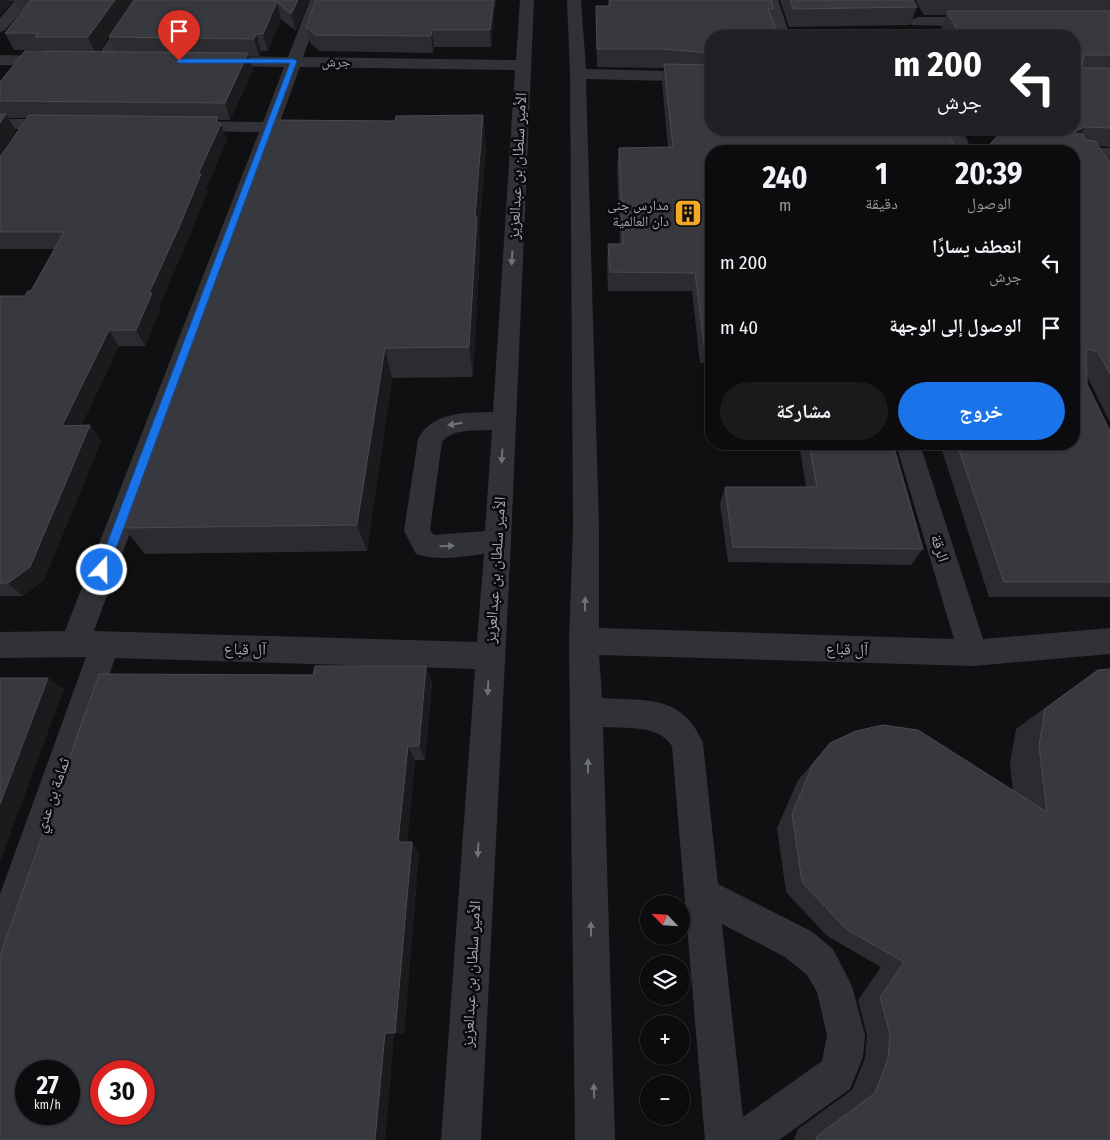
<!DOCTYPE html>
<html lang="ar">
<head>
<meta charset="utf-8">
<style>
  :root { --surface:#0c0c0e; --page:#1a1a1c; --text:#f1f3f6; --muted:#9a9b9e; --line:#2c2c2e; --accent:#1a73e8 }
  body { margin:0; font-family:"Fira Sans Condensed","Noto Naskh Arabic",sans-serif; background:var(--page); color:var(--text); direction:rtl; height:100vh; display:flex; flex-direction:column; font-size:19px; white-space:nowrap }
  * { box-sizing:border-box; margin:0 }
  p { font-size:16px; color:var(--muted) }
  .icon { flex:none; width:28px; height:28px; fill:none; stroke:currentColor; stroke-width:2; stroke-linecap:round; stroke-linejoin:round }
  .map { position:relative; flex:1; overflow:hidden; direction:ltr }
  .drawer { position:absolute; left:705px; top:145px; width:375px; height:305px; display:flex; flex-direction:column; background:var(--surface); border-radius:20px; box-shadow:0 1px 4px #0004,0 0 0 1px var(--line); direction:rtl }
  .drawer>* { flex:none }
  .hud { position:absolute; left:705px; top:30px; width:375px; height:105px; border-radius:20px; box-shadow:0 1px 4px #0004,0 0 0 1px var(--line); direction:rtl; background:#202124; color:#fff; overflow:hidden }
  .needle { width:32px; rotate:295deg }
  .controls { position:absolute; left:640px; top:895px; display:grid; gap:10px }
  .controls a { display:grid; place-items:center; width:50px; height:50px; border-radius:50%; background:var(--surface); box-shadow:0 1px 4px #0004,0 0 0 1px var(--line); font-size:25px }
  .speed { position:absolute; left:15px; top:1060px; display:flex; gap:10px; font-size:25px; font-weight:700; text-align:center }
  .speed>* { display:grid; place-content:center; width:65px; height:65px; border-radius:50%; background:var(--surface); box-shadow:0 1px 4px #0004,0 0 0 1px var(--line); line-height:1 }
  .speed small { font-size:12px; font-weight:400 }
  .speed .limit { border:8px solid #d22; background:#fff; color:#111 }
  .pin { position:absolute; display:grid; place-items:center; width:42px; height:42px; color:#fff; margin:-51px -21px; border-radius:50% 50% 50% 0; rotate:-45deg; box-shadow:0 0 5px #0007 }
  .pin .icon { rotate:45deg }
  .me { position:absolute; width:55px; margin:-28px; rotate:21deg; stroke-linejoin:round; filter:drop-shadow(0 0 4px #0008) }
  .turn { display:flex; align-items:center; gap:18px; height:105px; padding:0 15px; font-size:22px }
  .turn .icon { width:65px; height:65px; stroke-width:2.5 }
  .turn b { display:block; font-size:35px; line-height:42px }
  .eta { display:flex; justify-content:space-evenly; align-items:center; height:85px; text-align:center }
  .eta b { font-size:30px; font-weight:700; line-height:35px }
  .cta { display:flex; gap:10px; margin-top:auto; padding:10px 15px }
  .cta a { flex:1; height:58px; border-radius:30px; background:var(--accent); color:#fff; font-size:20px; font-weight:700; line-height:58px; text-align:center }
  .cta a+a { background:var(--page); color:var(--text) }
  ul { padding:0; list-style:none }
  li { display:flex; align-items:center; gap:15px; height:65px; padding:0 15px }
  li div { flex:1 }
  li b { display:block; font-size:19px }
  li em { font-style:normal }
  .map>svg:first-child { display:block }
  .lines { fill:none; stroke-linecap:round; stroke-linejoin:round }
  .minor { fill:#313237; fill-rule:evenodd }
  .wall { fill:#2c2c30 }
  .shaded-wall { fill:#1b1b1e }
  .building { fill:#38393e; stroke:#494b50; fill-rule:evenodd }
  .oneway { fill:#6f727b }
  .route { fill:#1a73e8; stroke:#114b97 }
  .labels { text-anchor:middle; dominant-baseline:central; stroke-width:5; stroke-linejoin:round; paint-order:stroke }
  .far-street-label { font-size:14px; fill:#a1a7b3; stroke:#0b0b0d }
  .far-poi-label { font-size:14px; fill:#a1a7b3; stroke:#0b0b0d; text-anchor:end }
  .street-label { font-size:16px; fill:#a1a7b3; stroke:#0b0b0d }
</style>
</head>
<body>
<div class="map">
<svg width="1110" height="1140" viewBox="0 0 1110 1140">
  <rect width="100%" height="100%" fill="#101012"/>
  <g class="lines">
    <path class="minor" d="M 16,0 L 31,0 L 5,30 L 0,32 L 0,18 Z
      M 135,0 L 149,0 L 108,64 L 96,64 L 94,61 Z
      M 310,0 L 324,0 L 303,57 L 516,60 L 520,0 L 534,0 L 511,541 L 481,1140 L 441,1140 L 475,669 L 115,658 L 18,944 L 13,957 L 0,962 L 0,894 L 86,657 L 0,658 L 0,632 L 65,631 L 259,132 L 184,131 L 178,130 L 175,126 L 178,122 L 184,121 L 263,122 L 284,67 L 212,66 L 204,61 L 212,56 L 288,57 ZM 300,67 L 515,70 L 493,412 C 465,413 433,411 418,439 L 404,531 L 416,554 C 438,561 461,557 484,554 L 477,642 L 94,631 ZM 492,430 L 485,531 L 434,535 L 430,530 L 442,442 C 454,428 474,431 492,430 Z
      M 567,0 L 581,0 L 586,69 L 711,72 L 711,82 L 586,79 L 599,527 L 599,628 L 954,639 L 896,444 L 920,444 L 983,639 L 1110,628 L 1110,654 L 973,666 L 599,655 L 602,698 C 647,701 682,694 703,743 L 718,884 L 811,931 L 833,949 L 852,986 L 865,1035 L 863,1057 L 850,1089 L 779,1140 L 705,1140 L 672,746 C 658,724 626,729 603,727 L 615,1140 L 575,1140 L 569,641 L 573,527 L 570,74 ZM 722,924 L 785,957 L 807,975 L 817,992 L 827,1035 L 822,1061 L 743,1117 Z
      M 764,0 L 778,0 L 790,36 L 774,36 Z
      M 918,17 L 981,17 L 989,22 L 981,27 L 913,25 L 910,22 L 913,19 Z
      M 0,55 L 54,56 L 62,61 L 54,66 L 0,65 Z
      M 0,119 L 61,119 L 67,120 L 70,124 L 67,128 L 61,129 L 0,129 Z
      M 944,129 L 962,129 L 970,146 L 996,147 L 999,151 L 954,151 Z
      M 1074,148 L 1110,148 L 1110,158 L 1074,158 L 1074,151 L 1066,151 Z"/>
  </g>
  <path class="wall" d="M 0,0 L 133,0 L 98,52 L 115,52 L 109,37 L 134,0 L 309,0 L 296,31 L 281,19 L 268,51 L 261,51 L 259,56 L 248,56 L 253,70 L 230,120 L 219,120 L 227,140 L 206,188 L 208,191 L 187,242 L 159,306 L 161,309 L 145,346 L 119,346 L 81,426 L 90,425 L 101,441 L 44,580 L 23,596 L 0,596 L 0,296 L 25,296 L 31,291 L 55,249 L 0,249 L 0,157 L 27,118 L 8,118 L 16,131 L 0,155 L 0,82 L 43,51 L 42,50 L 14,50 L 5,33 L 21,14 L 14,1 L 0,14 Z
    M 316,0 L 496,0 L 491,47 L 434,47 L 433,53 L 320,51 L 310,43 L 306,27 Z
    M 608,0 L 771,0 L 773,9 L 771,18 L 711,36 L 711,129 L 813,134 L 823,133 L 821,129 L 946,129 L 711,151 L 711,363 L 700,363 L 692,291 L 608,291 L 607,263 L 608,244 L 620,244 L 617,167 L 619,148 L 668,147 L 662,83 L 664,68 L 597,67 L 596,25 L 596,6 L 608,6 Z
    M 780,0 L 913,0 L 917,7 L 910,25 L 789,27 Z
    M 915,0 L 1110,0 L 1110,147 L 1099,146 L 1108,159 L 1110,156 L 1110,422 L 1087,376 L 1087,384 L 1110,431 L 1110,597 L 989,597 L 940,444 L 1074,444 L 999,134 L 996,129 L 1074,129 L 1074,36 L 944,36 L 941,29 L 946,15 L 924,15 Z
    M 483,115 L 486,146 L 479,234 L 480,248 L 473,377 L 392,378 L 367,551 L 145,554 L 124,528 L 237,220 L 395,121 Z
    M 799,444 L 893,444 L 923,549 L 911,565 L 728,562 L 720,504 L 725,487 L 806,487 Z
    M 426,666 L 432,682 L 425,760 L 415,760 L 407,842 L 419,852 L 404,1034 L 394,1033 L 385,1140 L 0,1140 L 313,675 Z
    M 1098,670 L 1110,1140 L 794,1140 L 798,1129 L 852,1090 L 865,1058 L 867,1035 L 858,1000 L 881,967 L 827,936 L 786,892 L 777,828 L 798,780 L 830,743 L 1013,791 L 1010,764 L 1016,729 L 1068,691 Z"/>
  <path class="shaded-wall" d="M 0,0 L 14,1 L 1,14 L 0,13 Z
    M 115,0 L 133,0 L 96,54 L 88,37 Z
    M 298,0 L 309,0 L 296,31 L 291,14 Z
    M 494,0 L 496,0 L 491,47 L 490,30 Z
    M 277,2 L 281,19 L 268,51 L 263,34 Z
    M 432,30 L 434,47 L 433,53 L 431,36 Z
    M 256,34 L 261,51 L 259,56 L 254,39 Z
    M 248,53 L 253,70 L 230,120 L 225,103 Z
    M 6,114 L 16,131 L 0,155 L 0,123 Z
    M 483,115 L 486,146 L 479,234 L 480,248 L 473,377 L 469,347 L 475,217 Z
    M 218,117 L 227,140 L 206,188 L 208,191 L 187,242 L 159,306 L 161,309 L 145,346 L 136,330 L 149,293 L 198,174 Z
    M 1085,127 L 1074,146 L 1075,131 Z
    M 109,330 L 119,346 L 74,442 L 62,426 Z
    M 385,348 L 392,378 L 367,551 L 357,525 Z
    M 90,425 L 101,441 L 44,580 L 23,596 L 8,583 Z
    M 426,666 L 432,682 L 425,760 L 419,746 Z
    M 48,678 L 64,689 L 0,862 L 0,804 Z
    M 408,746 L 415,760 L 406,852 L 398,842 Z
    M 412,842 L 419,852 L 404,1034 L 395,1033 Z
    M 385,1033 L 394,1033 L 385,1140 L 375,1140 Z"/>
  <path class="building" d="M 31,0 L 115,0 L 88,37 L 35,37 L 38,33 L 5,33 Z
    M 134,0 L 298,0 L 291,14 L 277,2 L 263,34 L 256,34 L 254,39 L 109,37 Z
    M 316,0 L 494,0 L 490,30 L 432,30 L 431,36 L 316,35 L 306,27 Z
    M 610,0 L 771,0 L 773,9 L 768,9 L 779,36 L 711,36 L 711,53 L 663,49 L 597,49 L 596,6 L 610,6 Z
    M 790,0 L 913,0 L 917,7 L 793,9 Z
    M 947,11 L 1110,11 L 1110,55 L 1084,55 L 1082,66 L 1084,68 L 1110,68 L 1110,128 L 1085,127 L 1075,131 L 1077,134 L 1083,134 L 1084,140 L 1095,141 L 1110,163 L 1110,374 L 1098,352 L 1088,349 L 1086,351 L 1087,384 L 1110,431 L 1110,582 L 1004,582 L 957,444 L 1074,444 L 1074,151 L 984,151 L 999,134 L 1010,134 L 1007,129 L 1074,129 L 1074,36 L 960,36 Z
    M 25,51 L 248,53 L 225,103 L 0,101 L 0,82 Z
    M 664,64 L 711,65 L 711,129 L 812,129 L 813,134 L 834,133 L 833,129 L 946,129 L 957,151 L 711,151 L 711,344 L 704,344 L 695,273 L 610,272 L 608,244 L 623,244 L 619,148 L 673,147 Z
    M 0,114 L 6,114 L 0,123 Z
    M 29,115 L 218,117 L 216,121 L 221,124 L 198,174 L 201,174 L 180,225 L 149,293 L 152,293 L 136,330 L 109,330 L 62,426 L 90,425 L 30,567 L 8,583 L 0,583 L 0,296 L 25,296 L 28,291 L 31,291 L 64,232 L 0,232 L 0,157 Z
    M 483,115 L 475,217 L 477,217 L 469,347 L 385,348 L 357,525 L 124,528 L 184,358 L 186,358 L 235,220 L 237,220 L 275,120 L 395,121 L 396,116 Z
    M 809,444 L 893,444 L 923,549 L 733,547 L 725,487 L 817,487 Z
    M 315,666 L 426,666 L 419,746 L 408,746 L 398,842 L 412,842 L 395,1033 L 385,1033 L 375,1140 L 0,1140 L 0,956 L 99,674 L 313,675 ZM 26,1071 L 69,1071 L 69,1114 L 26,1114 ZM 101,1071 L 144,1071 L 144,1114 L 101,1114 Z
    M 1110,669 L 1110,1140 L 816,1140 L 817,1136 L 875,1093 L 888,1059 L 890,1034 L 880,997 L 904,962 L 846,929 L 802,882 L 792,814 L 813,764 L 830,743 L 856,731 L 883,725 L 918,730 L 1047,812 L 1039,746 L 1045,709 L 1098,670 Z
    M 0,678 L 48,678 L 0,804 Z"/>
  <defs><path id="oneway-solid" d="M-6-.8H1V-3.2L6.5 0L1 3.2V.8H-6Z" transform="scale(1.25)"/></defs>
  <g class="oneway">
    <use href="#oneway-solid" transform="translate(512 258) rotate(93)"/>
    <use href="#oneway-solid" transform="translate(455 424) rotate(170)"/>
    <use href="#oneway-solid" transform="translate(502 456) rotate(93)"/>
    <use href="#oneway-solid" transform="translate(447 546) rotate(-2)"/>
    <use href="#oneway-solid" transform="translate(585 604) rotate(-89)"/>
    <use href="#oneway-solid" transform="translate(488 688) rotate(93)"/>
    <use href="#oneway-solid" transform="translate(588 766) rotate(-91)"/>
    <use href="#oneway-solid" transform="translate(478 850) rotate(93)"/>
    <use href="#oneway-solid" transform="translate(591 929) rotate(-91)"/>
    <use href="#oneway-solid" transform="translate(594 1091) rotate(-91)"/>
  </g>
  <path class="route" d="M 294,59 L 297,61 L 108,570 L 102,575 L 98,573 L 97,570 L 290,63 L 179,63 L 176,61 L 179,59 Z"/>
  <defs>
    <g id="building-square" transform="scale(1.4375)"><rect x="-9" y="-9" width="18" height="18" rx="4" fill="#f5a825" stroke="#0b0b0d"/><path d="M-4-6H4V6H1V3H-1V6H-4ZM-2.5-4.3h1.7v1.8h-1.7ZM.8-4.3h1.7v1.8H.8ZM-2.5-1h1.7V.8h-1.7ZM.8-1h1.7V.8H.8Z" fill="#111"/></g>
  </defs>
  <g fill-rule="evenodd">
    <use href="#building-square" x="688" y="213"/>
  </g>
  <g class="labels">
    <g class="far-street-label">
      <text transform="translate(336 62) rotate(1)">جرش</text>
    </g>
    <g class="far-poi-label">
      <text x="669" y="205">مدارس جنى<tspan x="669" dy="16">دان العالمية</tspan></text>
    </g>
    <g class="street-label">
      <text transform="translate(517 166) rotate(-87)">الأمير سلطان بن عبدالعزيز</text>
      <text transform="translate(940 548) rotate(73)">الرقة</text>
      <text transform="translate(495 570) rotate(-86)">الأمير سلطان بن عبدالعزيز</text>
      <text transform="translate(245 649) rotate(2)">آل قباع</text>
      <text transform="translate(847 649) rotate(2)">آل قباع</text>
      <text transform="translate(52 795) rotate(-71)">ثمامة بن عدي</text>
      <text transform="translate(471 974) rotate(-87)">الأمير سلطان بن عبدالعزيز</text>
    </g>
  </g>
</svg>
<div class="controls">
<a><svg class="needle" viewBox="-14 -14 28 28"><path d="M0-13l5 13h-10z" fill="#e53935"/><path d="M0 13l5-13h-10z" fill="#9a9b9e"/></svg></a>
<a><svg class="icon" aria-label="layers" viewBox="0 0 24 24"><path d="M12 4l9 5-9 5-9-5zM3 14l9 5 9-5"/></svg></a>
<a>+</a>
<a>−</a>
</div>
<div class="speed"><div>27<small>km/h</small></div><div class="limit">30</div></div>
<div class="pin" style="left:179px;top:61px;background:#d93025"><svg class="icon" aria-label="arrive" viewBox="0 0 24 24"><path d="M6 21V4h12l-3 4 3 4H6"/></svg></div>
<svg class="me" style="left:102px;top:570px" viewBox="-20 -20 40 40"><circle r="17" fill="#1a73e8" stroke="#fff" stroke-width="3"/><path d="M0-11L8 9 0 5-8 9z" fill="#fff"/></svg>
<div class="hud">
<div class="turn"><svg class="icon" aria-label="left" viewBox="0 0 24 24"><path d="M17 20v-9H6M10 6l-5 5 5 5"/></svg><div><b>200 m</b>جرش</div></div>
</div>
<section class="drawer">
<div class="eta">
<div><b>20:39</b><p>الوصول</p></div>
<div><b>1</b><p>دقيقة</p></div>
<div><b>240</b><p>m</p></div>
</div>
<ul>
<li><svg class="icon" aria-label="left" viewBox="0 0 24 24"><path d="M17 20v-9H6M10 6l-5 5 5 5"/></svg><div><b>انعطف يسارًا</b><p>جرش</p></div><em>200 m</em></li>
<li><svg class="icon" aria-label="arrive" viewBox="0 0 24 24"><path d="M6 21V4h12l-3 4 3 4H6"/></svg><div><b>الوصول إلى الوجهة</b></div><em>40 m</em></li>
</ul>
<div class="cta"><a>خروج</a><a>مشاركة</a></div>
</section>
</div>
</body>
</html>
